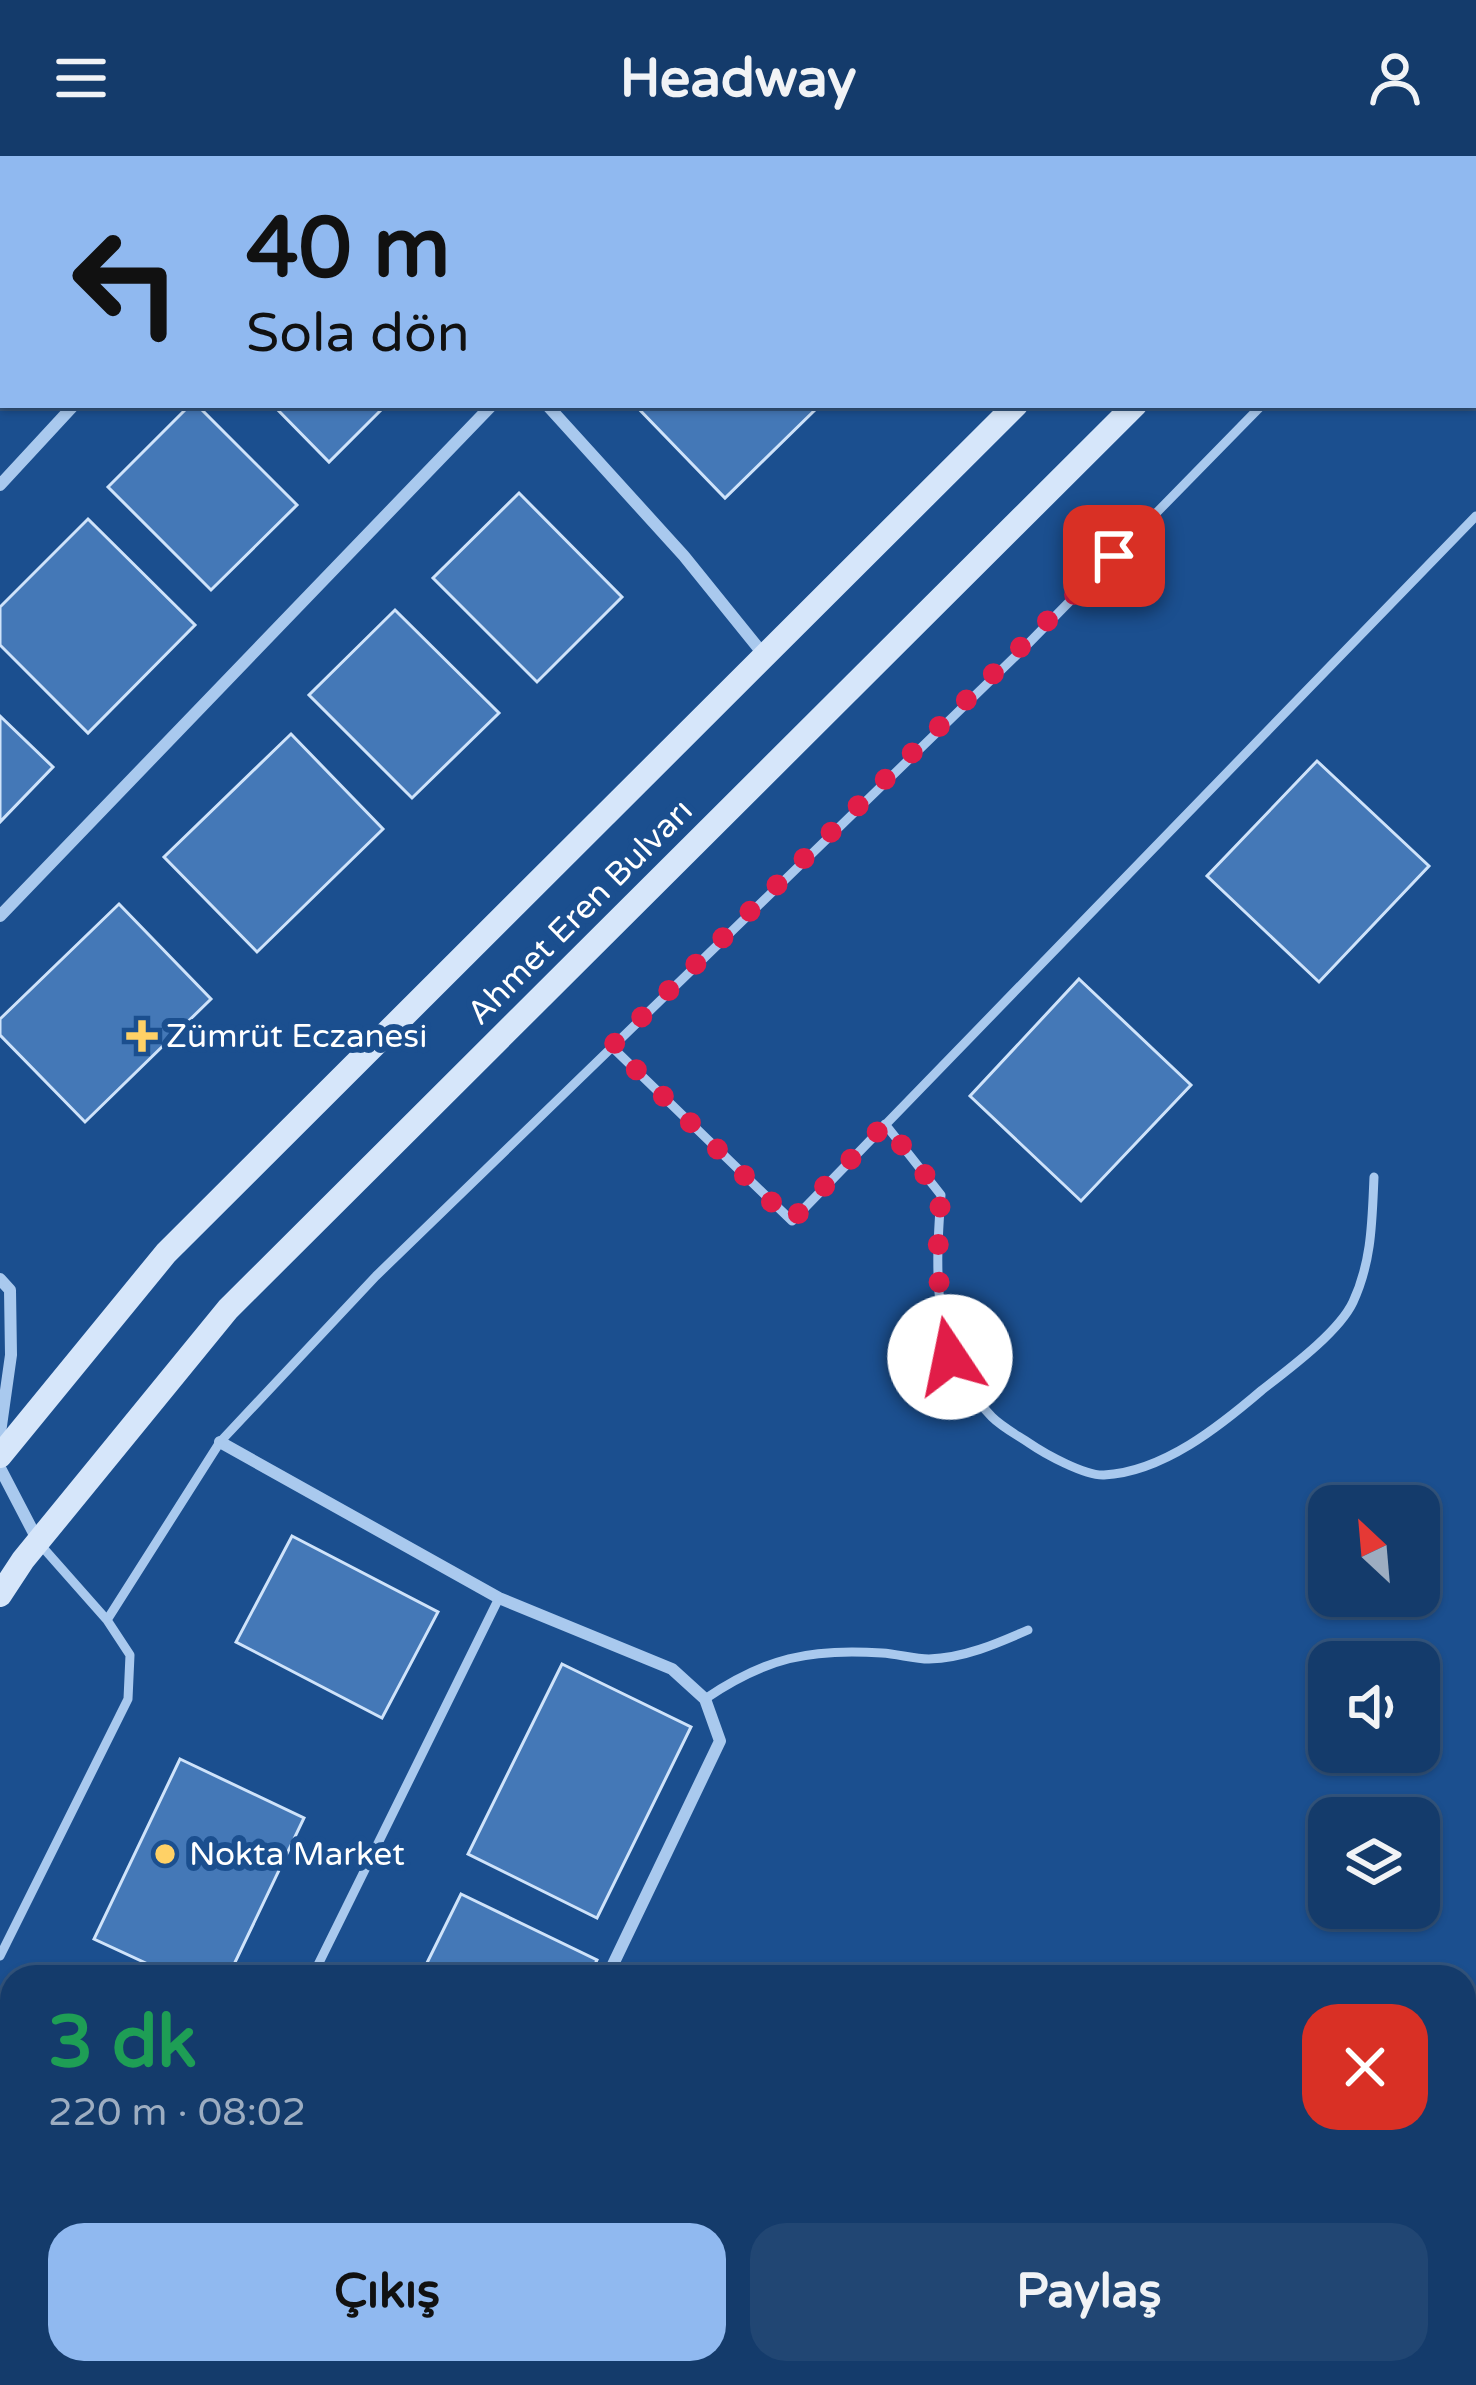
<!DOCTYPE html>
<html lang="tr">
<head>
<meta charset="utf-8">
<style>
  :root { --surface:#143b6b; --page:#214673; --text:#f1f3f6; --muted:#9dadc1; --line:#33557e; --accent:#90b9f0 }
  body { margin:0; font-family:"Varela Round",sans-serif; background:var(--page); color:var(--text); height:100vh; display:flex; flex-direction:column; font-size:45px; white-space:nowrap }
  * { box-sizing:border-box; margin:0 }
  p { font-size:39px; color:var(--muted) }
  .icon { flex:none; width:66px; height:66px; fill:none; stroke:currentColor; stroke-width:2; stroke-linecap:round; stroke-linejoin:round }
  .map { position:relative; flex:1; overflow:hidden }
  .side { position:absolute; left:0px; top:1809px; width:1476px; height:420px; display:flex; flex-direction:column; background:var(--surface); border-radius:36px 36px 0 0; box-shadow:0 3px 9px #0004,0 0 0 3px var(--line) }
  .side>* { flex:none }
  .top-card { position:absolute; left:0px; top:0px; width:1476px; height:252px; box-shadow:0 3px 9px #0004,0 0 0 3px var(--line); background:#90b9f0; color:#111; overflow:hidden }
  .needle { width:78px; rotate:334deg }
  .buttons { position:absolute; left:1308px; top:1329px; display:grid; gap:24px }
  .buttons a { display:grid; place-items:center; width:132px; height:132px; border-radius:24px; background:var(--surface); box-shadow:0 3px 9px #0004,0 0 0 3px var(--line); font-size:60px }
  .pin { position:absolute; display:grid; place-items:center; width:102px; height:102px; color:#fff; margin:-51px; border-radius:24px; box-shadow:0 6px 18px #0006 }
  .me { position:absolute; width:132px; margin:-66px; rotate:349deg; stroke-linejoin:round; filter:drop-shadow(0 0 9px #0008) }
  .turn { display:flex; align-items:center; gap:42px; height:252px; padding:0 48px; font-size:54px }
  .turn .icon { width:156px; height:156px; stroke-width:2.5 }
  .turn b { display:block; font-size:84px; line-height:102px }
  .round { display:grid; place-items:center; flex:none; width:126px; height:126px; border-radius:36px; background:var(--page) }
  .overview { display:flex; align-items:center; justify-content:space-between; height:204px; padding:0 48px }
  h1 { font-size:72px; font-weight:700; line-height:90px; color:#1e9e55 }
  .button { display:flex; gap:24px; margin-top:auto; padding:24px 48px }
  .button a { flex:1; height:138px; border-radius:36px; background:var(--accent); color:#111; font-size:48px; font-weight:700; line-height:138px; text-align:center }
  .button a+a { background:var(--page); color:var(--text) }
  header { display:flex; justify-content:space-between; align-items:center; height:156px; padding:0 48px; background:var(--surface); font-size:54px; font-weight:700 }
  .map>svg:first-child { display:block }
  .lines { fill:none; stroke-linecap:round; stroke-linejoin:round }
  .stream { stroke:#9cc4f0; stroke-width:12 }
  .building { fill:#4478b7; stroke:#cfe3fa; stroke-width:3 }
  .service { stroke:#a9c9ee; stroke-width:9 }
  .minor { stroke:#a9c9ee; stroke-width:12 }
  .secondary { stroke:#d6e6fa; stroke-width:24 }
  .route { stroke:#e11d48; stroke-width:21; stroke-dasharray:0 37.8 }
  .poi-dot { fill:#ffd166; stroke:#1b4f8f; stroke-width:4.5 }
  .labels { text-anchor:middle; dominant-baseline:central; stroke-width:12; stroke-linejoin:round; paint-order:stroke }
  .street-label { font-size:33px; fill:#fff; stroke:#1b4f8f }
  .poi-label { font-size:33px; fill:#fff; stroke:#1b4f8f; text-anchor:start }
</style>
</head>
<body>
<header><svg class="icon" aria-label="menu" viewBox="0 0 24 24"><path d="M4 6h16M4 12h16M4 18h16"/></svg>Headway<svg class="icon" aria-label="person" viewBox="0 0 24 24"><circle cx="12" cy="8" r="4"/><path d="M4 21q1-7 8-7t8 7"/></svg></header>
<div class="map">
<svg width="1476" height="2229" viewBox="0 0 1476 2229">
  <rect width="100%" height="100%" fill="#1b4f8f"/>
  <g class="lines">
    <path class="stream" d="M 1464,1974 L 1476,1953
      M 1342,2229 L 1346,2217"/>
  </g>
  <path class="building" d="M 451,0 L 611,0 L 614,3 L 449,3 Z
    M 882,0 L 996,0 L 999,3 L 879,3 Z
    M 190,249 L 197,249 L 297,349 L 211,434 L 108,331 Z
    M 273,249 L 386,249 L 329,306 Z
    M 635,249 L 820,249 L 725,342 Z
    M 519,337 L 622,441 L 537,526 L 433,422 Z
    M 88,363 L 195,469 L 88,577 L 0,489 L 0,451 Z
    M 395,454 L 499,557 L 412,642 L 309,539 Z
    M 0,560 L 53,611 L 0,666 Z
    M 291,578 L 383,673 L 257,796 L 164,701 Z
    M 1317,605 L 1429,710 L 1319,826 L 1207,720 Z
    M 119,748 L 211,843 L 85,966 L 0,879 L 0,863 Z
    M 1079,823 L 1191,929 L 1081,1045 L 970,940 Z
    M 292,1380 L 438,1456 L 382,1562 L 236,1486 Z
    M 562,1508 L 691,1571 L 597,1762 L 468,1698 Z
    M 180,1603 L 304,1662 L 228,1821 L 176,1821 L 94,1783 Z
    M 461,1738 L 597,1804 L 589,1821 L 420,1821 Z
    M 220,2217 L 318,2217 L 344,2229 L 214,2229 Z"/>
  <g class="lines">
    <path class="service" d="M 1473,33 L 1476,30
      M 612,891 L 792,1065 L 1476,360
      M 885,968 L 941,1039 C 935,1118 931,1200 992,1261 C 1002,1271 1017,1279 1029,1287 C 1045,1298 1085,1320 1104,1319 C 1163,1316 1220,1270 1262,1234 C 1289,1213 1339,1176 1353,1146 C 1372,1105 1372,1065 1374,1021
      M 107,1464 L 220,1286 L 376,1120 L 1025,491 L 1262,249
      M 705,1543 C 765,1502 810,1492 882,1497 C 898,1498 914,1503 929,1503 C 964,1502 996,1488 1028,1474
      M 0,1800 L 128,1543 L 130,1499 L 107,1464 L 38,1386
      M 312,1821 L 499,1442
      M 0,1850 L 12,1856
      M 111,2229 L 117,2217"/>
    <path class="minor" d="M 283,0 L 286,3
      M 1069,0 L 1071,3
      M 303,3 L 306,0
      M 732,3 L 735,0
      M 547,249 L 684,400 L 764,499
      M 0,329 L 74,249
      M 0,760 L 492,249
      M 0,1123 L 10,1134 L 11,1199 L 0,1277
      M 220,1286 L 499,1442 L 672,1513 L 705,1543 L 720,1585 L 607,1821
      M 0,1312 L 38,1385
      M 411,2229 L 417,2217"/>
    <path class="secondary" d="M 1263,3 L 1266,0
      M 1382,3 L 1385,0
      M 0,1300 L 166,1097 L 1016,249
      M 0,1439 L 23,1404 L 228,1153 L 1135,249"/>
  </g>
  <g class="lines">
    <path class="route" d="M 950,1201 C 937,1146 936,1095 941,1039 L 885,968 L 791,1065 L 612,890 L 1114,400"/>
  </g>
  <g class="poi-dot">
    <path d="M136 862h12v12h12v12h-12v12h-12v-12h-12v-12h12z"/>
    <circle cx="165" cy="1698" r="12"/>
  </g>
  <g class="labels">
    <g class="street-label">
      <text transform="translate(580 756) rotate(-45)">Ahmet Eren Bulvarı</text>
    </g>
    <g class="poi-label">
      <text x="166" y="880">Zümrüt Eczanesi</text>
      <text x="189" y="1698">Nokta Market</text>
    </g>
  </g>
</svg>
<div class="buttons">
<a><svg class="needle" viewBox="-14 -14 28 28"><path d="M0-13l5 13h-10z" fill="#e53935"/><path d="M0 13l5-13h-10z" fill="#9dadc1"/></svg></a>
<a><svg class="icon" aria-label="sound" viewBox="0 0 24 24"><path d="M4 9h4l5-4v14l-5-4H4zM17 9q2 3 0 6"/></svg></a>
<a><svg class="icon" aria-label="layers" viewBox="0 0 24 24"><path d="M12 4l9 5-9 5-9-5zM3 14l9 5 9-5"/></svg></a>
</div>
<div class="pin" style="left:1114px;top:400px;background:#d93025"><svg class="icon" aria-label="arrive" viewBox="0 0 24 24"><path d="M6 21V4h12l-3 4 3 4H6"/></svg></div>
<svg class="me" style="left:950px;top:1201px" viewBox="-20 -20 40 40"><circle r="19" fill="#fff"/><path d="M0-13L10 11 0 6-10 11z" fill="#e11d48"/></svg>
<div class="top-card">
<div class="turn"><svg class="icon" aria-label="left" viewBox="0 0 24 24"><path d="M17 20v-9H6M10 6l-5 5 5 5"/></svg><div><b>40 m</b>Sola dön</div></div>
</div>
<section class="side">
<div class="overview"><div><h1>3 dk</h1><p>220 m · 08:02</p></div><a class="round" style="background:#d93025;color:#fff"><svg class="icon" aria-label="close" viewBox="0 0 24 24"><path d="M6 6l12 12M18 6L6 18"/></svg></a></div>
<div class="button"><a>Çıkış</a><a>Paylaş</a></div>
</section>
</div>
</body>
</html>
